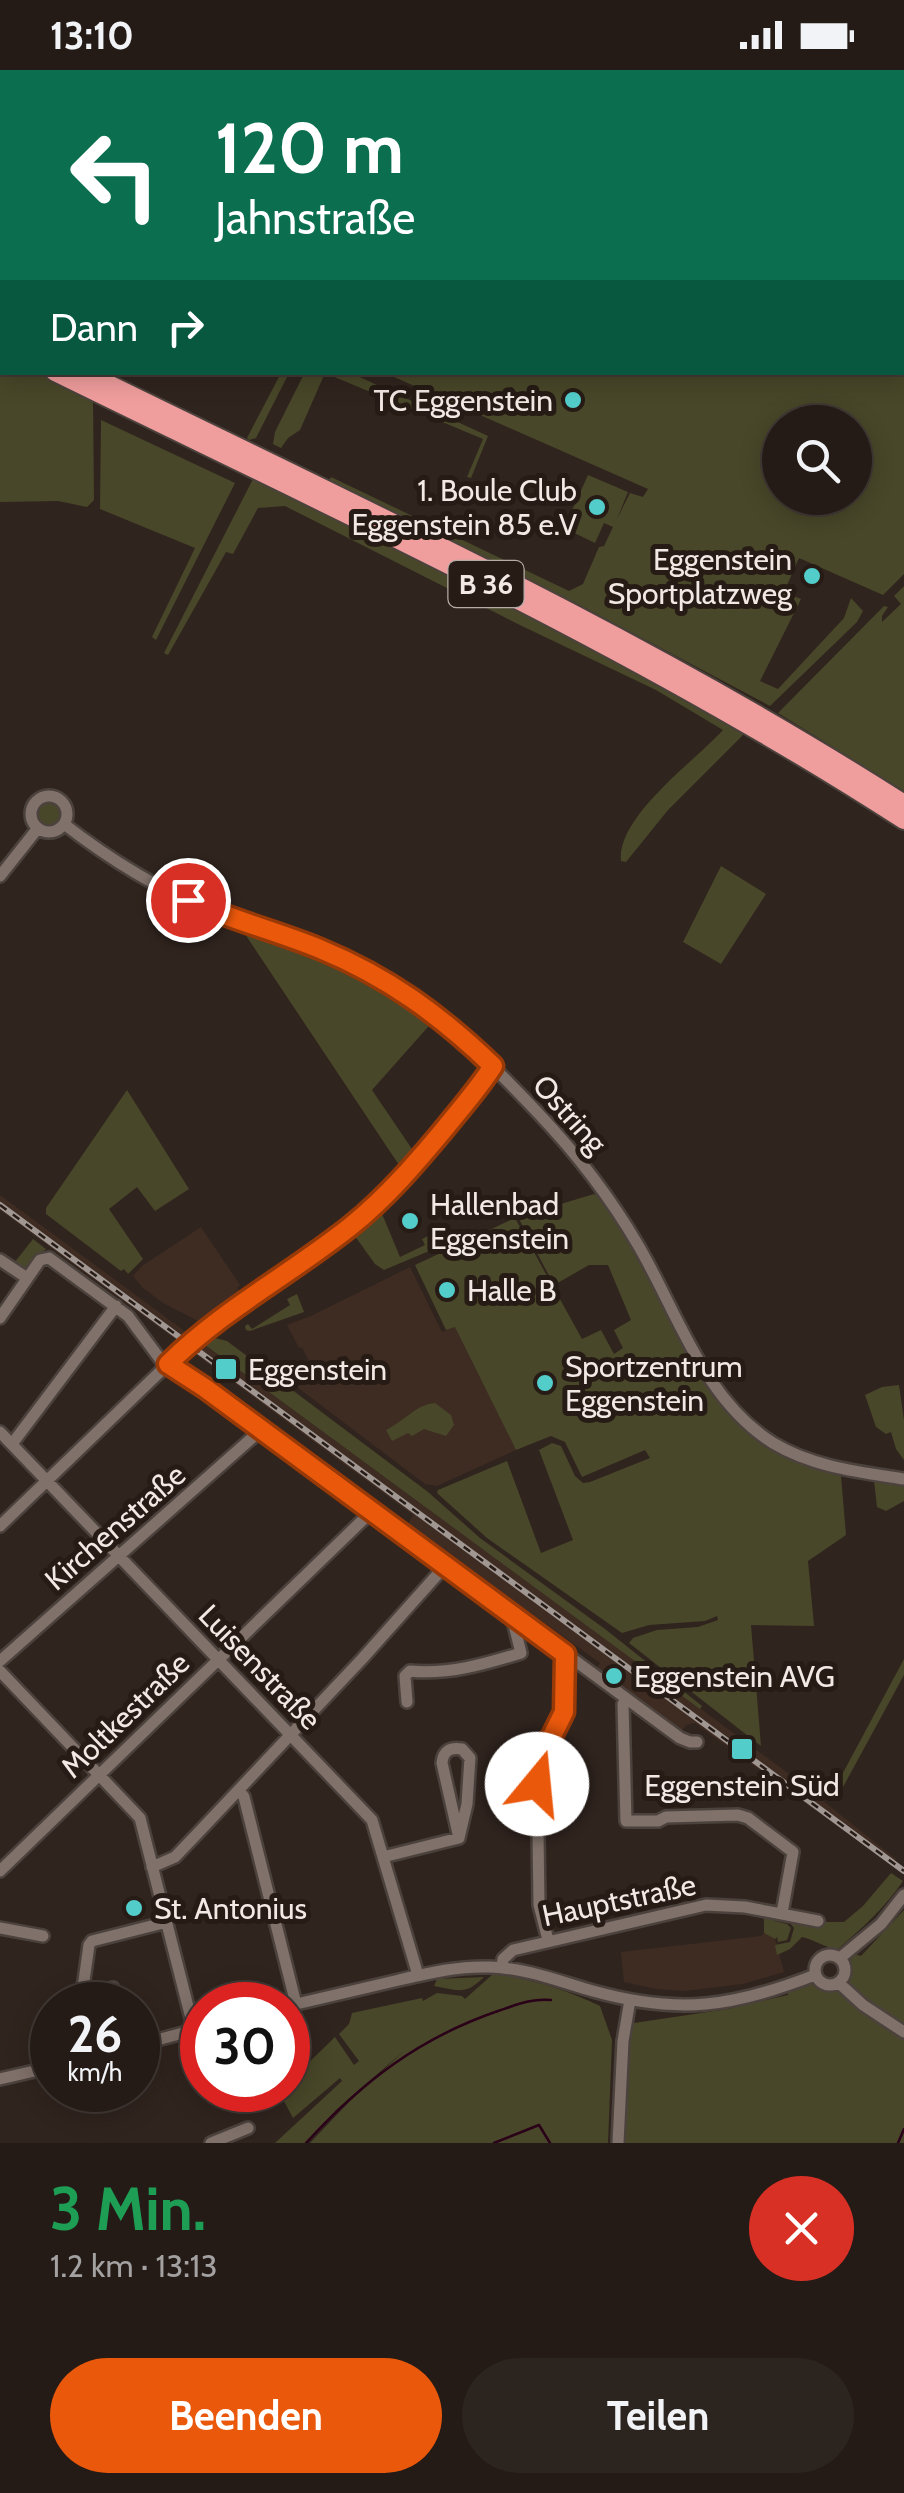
<!DOCTYPE html>
<html lang="de">
<head>
<meta charset="utf-8">
<style>
  :root { --surface:#241b16; --page:#2c241f; --text:#f1f3f6; --muted:#a3a1a1; --line:#413935; --accent:#ea580c }
  body { margin:0; font-family:Cabin,sans-serif; background:var(--page); color:var(--text); height:100vh; display:flex; flex-direction:column; font-size:38px; white-space:nowrap }
  * { box-sizing:border-box; margin:0 }
  p { font-size:32px; color:var(--muted) }
  .icon { flex:none; width:55px; height:55px; fill:none; stroke:currentColor; stroke-width:2; stroke-linecap:round; stroke-linejoin:round }
  .map { position:relative; height:2073px; overflow:hidden }
  .details { display:flex; flex-direction:column; background:var(--surface); flex:1 }
  .details>* { flex:none }
  .banner { position:absolute; left:0px; top:0px; width:905px; height:305px; box-shadow:0 5px 25px #0003,0 0 0 2px var(--line); background:#0b6e4f; color:#fff; overflow:hidden }
  .tools { position:absolute; left:762px; top:335px; display:grid; gap:20px }
  .tools a { display:grid; place-items:center; width:110px; height:110px; border-radius:50%; background:var(--surface); box-shadow:0 5px 25px #0003,0 0 0 2px var(--line); font-size:50px }
  .speed { position:absolute; left:30px; top:1912px; display:flex; gap:20px; font-size:50px; font-weight:700; text-align:center }
  .speed>* { display:grid; place-content:center; width:130px; height:130px; border-radius:50%; background:var(--surface); box-shadow:0 5px 25px #0003,0 0 0 2px var(--line); line-height:1 }
  .speed small { font-size:25px; font-weight:400 }
  .speed .limit { border:15px solid #d22; background:#fff; color:#111 }
  .pin { position:absolute; display:grid; place-items:center; width:85px; height:85px; color:#fff; margin:-42px; border:5px solid #fff; border-radius:50%; box-shadow:0 2px 10px #0007 }
  .me { position:absolute; width:110px; margin:-55px; rotate:17deg; stroke-linejoin:round; filter:drop-shadow(0 0 8px #0008) }
  .turn { display:flex; align-items:center; gap:35px; height:210px; padding:0 50px; font-size:45px }
  .turn .icon { width:130px; height:130px; stroke-width:2.5 }
  .turn b { display:block; font-size:70px; line-height:85px }
  .then { display:flex; align-items:center; height:95px; padding:0 50px; background:#0003; gap:20px; font-size:38px }
  .round { display:grid; place-items:center; flex:none; width:105px; height:105px; border-radius:52px; background:var(--page) }
  .summary { display:flex; align-items:center; justify-content:space-between; height:170px; padding:0 50px }
  h1 { font-size:60px; font-weight:800; line-height:75px; color:#1e9e55 }
  .action { display:flex; gap:20px; margin-top:auto; padding:20px 50px }
  .action a { flex:1; height:115px; border-radius:60px; background:var(--accent); color:#fff; font-size:40px; font-weight:800; line-height:115px; text-align:center }
  .action a+a { background:var(--page); color:var(--text) }
  .status { display:flex; justify-content:space-between; align-items:center; height:70px; padding:0 50px; background:var(--surface); direction:ltr }
  .status svg { height:28px; fill:currentColor }
  .map>svg:first-child { display:block }
  .built { fill:#3e2c23 }
  .green { fill:#484729; fill-rule:evenodd }
  .lines { fill:none; stroke-linecap:round; stroke-linejoin:round }
  .stream { stroke:#2a0118; stroke-width:2.5 }
  .minor-casing { stroke:#4c423d; stroke-width:16 }
  .highway-casing { stroke:#4c423d; stroke-width:22 }
  .minor { stroke:#80716a; stroke-width:11 }
  .highway { stroke:#f09e9d; stroke-width:18 }
  .rail-casing { stroke:#a19792; stroke-width:6 }
  .rail { stroke:#261b15; stroke-width:2.5; stroke-dasharray:8; stroke-linecap:butt }
  .route-casing { stroke:#983908; stroke-width:25 }
  .route { stroke:#ea580c; stroke-width:18 }
  .poi-dot { fill:#53cdca; stroke:#261b15; stroke-width:4 }
  .labels { text-anchor:middle; dominant-baseline:central; stroke-width:10; stroke-linejoin:round; paint-order:stroke }
  .shield { fill:#261b15; stroke:#b5aba7; stroke-width:2.5 }
  .shield-label { font-size:28px; font-weight:bold; fill:#f2e9e5 }
  .poi-label { font-size:30px; fill:#f2e9e5; stroke:#261b15; text-anchor:start }
  .street-label { font-size:30px; fill:#f2e9e5; stroke:#261b15 }
</style>
</head>
<body>
<div class="status"><b>13:10</b><svg viewBox="0 0 49 12"><path d="M0 12V9h3v3zM5 12V6h3v6zM10 12V3h3v9zM15 12V0h3v12zM26 1h20v11H26zM47 4h2v5h-2z"/></svg></div>
<div class="map">
<svg width="904" height="2073" viewBox="0 0 904 2073">
  <rect width="100%" height="100%" fill="#30241e"/>
  <path class="built" d="M 0,1125 L 190,1265 L 182,1274 L 0,1140 Z
    M 201,1157 L 240,1215 L 237,1218 L 239,1221 L 245,1223 L 202,1253 L 163,1233 L 142,1217 L 133,1206 L 142,1196 Z
    M 410,1197 L 442,1262 L 455,1256 L 516,1380 L 437,1416 L 425,1414 L 297,1317 L 317,1307 L 302,1277 L 299,1278 L 287,1255 L 311,1246 Z
    M 202,1273 L 792,1706 L 896,1789 L 891,1795 L 695,1653 L 686,1655 L 680,1663 L 596,1599 L 600,1593 L 408,1454 L 413,1445 L 191,1281 Z
    M 764,1863 L 775,1869 L 784,1902 L 743,1914 L 684,1921 L 656,1919 L 624,1912 L 621,1882 L 761,1866 Z"/>
  <path class="green" d="M 0,0 L 58,0 L 59,2 L 2,2 L 2,243 L 0,242 Z
    M 85,0 L 904,0 L 904,504 L 883,525 L 799,488 L 784,522 L 801,529 L 760,611 L 778,619 L 844,548 L 851,528 L 863,541 L 857,552 L 770,636 L 576,533 L 328,412 L 331,407 L 569,521 L 583,514 L 599,477 L 604,476 L 613,457 L 604,453 L 595,473 L 564,458 L 588,405 L 628,422 L 617,449 L 630,423 L 643,427 L 648,419 L 385,303 L 902,302 L 902,2 L 90,2 ZM 780,352 L 855,352 L 855,428 L 780,428 Z
    M 0,285 L 2,286 L 2,302 L 36,303 L 93,330 L 94,430 L 87,437 L 58,431 L 0,432 Z
    M 305,302 L 351,303 L 488,366 L 471,408 L 467,407 L 483,369 L 325,303 L 300,360 L 288,368 L 281,378 L 273,374 L 275,362 Z
    M 281,303 L 289,303 L 256,368 L 249,370 L 247,368 Z
    M 101,350 L 235,413 L 156,570 L 152,567 L 195,478 L 100,439 Z
    M 253,409 L 559,560 L 747,661 L 668,740 L 626,792 L 621,791 C 616,747 696,690 723,660 L 656,620 L 524,557 L 285,436 L 258,438 L 233,484 L 226,482 L 168,585 L 164,583 Z
    M 904,516 L 904,721 L 778,643 L 884,536 L 888,537 L 882,546 L 882,552 L 901,534 L 894,526 Z
    M37 743a12 12 0 1 1 24 0a12 12 0 1 1-24 0Z
    M 721,796 L 766,824 L 721,894 L 683,872 Z
    M 252,860 L 328,887 L 385,915 L 435,949 L 372,1020 L 416,1085 L 403,1101 L 245,864 L 246,861 Z
    M 127,1020 L 189,1119 L 155,1141 L 137,1117 L 109,1139 L 143,1189 L 128,1204 L 124,1199 L 121,1201 L 46,1144 L 46,1138 Z
    M 594,1124 L 602,1127 C 625,1162 645,1198 664,1235 C 688,1279 709,1331 750,1363 C 776,1384 812,1392 841,1406 L 846,1465 L 808,1491 L 814,1556 L 751,1555 L 761,1676 L 629,1573 L 633,1568 L 657,1560 L 698,1557 L 718,1550 L 717,1546 L 705,1551 L 649,1555 L 622,1563 L 487,1468 L 437,1423 L 438,1420 L 507,1391 L 541,1483 L 573,1470 L 539,1380 L 552,1373 L 561,1376 L 575,1406 L 583,1413 L 590,1412 L 650,1388 L 645,1380 L 582,1407 L 565,1372 L 551,1366 L 516,1380 L 455,1257 L 446,1260 L 415,1195 L 515,1148 L 582,1269 L 601,1260 L 614,1284 L 623,1278 L 614,1260 L 631,1250 L 608,1195 L 589,1195 L 554,1215 L 518,1147 Z
    M 380,1139 L 400,1187 L 425,1175 L 422,1169 L 428,1166 L 434,1179 L 384,1200 L 375,1194 L 352,1162 Z
    M 33,1169 L 46,1179 L 23,1199 L 14,1193 Z
    M 297,1224 L 304,1242 L 250,1261 L 246,1260 L 245,1256 L 248,1254 L 252,1259 L 290,1235 L 287,1229 Z
    M 207,1266 L 227,1271 L 428,1422 L 480,1468 L 605,1559 L 702,1636 L 700,1639 L 201,1272 Z
    M 899,1315 L 904,1350 L 904,1390 L 896,1379 L 891,1362 L 886,1364 L 876,1357 L 865,1325 L 882,1317 Z
    M 435,1333 L 451,1345 L 454,1355 L 446,1366 L 424,1359 L 412,1366 L 408,1363 L 392,1371 L 386,1360 C 403,1352 417,1334 435,1333 Z
    M 874,1410 L 904,1414 L 904,1431 L 886,1441 L 877,1437 Z
    M 904,1589 L 904,1605 L 843,1717 L 837,1714 Z
    M 891,1803 L 903,1811 C 885,1838 862,1858 838,1879 C 825,1878 815,1870 802,1867 L 790,1879 L 777,1885 L 775,1875 L 790,1872 L 794,1858 L 788,1851 L 821,1857 L 825,1852 L 844,1852 L 863,1836 Z
    M 904,1840 L 904,2073 L 624,2073 C 629,2033 623,1991 634,1953 L 728,1939 L 788,1925 L 788,1921 L 814,1911 L 839,1920 C 849,1910 846,1896 854,1884 L 861,1886 Z
    M 764,1846 L 774,1848 L 774,1851 L 787,1854 L 791,1858 L 787,1870 L 778,1872 L 777,1867 L 775,1869 L 764,1863 Z
    M 493,1904 C 531,1909 565,1919 600,1936 L 612,1970 L 608,2073 L 310,2073 L 349,2032 L 405,1980 L 336,2040 L 306,2073 L 275,2073 L 342,2011 L 340,2008 L 293,2048 L 278,2020 L 288,2020 L 288,2010 L 297,2004 L 335,1967 L 354,1995 L 359,1991 L 339,1964 L 349,1954 L 352,1943 L 422,1928 L 423,1931 L 437,1923 L 462,1926 L 465,1929 Z
    M 484,1907 C 465,1926 458,1920 434,1916 L 437,1909 Z"/>
  <g class="lines">
    <path class="stream" d="M 306,2073 C 362,2012 419,1968 498,1941 C 516,1935 532,1928 551,1930
      M 494,2073 L 539,2055 L 550,2073
      M 898,2073 L 904,2059"/>
    <g class="minor-casing">
      <path id="minor" d="M31 744a18 18 0 1 1 36 0a18 18 0 1 1-36 0Z
        M 64,754 C 108,788 156,818 207,839 C 261,862 318,875 370,902 C 435,937 487,989 538,1043 C 576,1083 610,1127 638,1175 C 678,1243 703,1329 773,1373 C 813,1397 859,1402 904,1409
        M 0,806 L 38,758
        M 0,1190 L 27,1208
        M 0,1248 L 40,1190 L 49,1188 L 128,1246 L 160,1289 L 205,1318 L 680,1668 L 690,1672 L 697,1672
        M 0,1362 L 372,1750 L 418,1905
        M 12,1374 L 116,1236
        M 0,1456 L 194,1269 L 274,1213 L 368,1142 L 413,1097 L 493,997
        M 0,1591 L 261,1360
        M 0,1601 L 140,1748 L 194,1960
        M 626,1629 L 623,1634 L 626,1751 L 658,1751 L 666,1747 L 738,1745 L 748,1748 L 793,1782 L 782,1843
        M 407,1632 L 405,1606 L 410,1601 C 448,1605 485,1594 521,1583 L 514,1555 L 518,1549
        M 239,1720 L 244,1727 L 296,1934
        M 383,1787 L 459,1768 L 467,1734 L 470,1688 L 462,1679 C 450,1677 443,1681 442,1693 L 459,1768
        M 152,1797 L 175,1787 L 197,1764 L 362,1589 L 445,1496
        M 0,1801 L 371,1442
        M 0,1858 L 43,1866
        M 548,1870 L 539,1835 L 537,1691 C 542,1673 560,1660 564,1641 C 568,1623 562,1602 565,1584
        M815 1900a15 15 0 1 1 30 0a15 15 0 1 1-30 0Z
        M 840,1888 L 881,1854 L 904,1825
        M 502,1898 L 503,1889 L 513,1880 L 706,1835 L 745,1837 L 818,1851
        M 839,1913 L 863,1935 L 904,1962
        M 113,1918 L 82,1925 L 89,1875 L 92,1871 L 167,1852
        M 288,1936 C 325,1927 362,1919 399,1910 C 429,1903 458,1896 489,1897 C 526,1898 558,1911 593,1921 C 679,1945 733,1937 815,1905
        M 138,1975 L 202,1958
        M 0,2009 L 52,1997
        M 211,2073 L 248,2058
        M 618,2073 L 623,1971 L 630,1930"/>
    </g>
    <g class="highway-casing">
      <path id="highway" d="M 0,261 L 2,262
        M 0,276 L 2,277
        M 55,302 C 342,443 635,576 904,750
        M 84,302 C 361,438 644,567 904,734"/>
    </g>
    <use href="#minor" class="minor"/>
    <use href="#highway" class="highway"/>
    <g class="rail-casing">
      <path id="rail" d="M 0,1135 L 904,1801"/>
    </g>
    <use href="#rail" class="rail"/>
  </g>
  <g class="lines">
    <g class="route-casing">
      <path id="route" d="M 188,830 C 231,850 276,861 320,879 C 388,907 440,945 493,996 C 479,1018 462,1037 446,1057 C 417,1092 387,1127 351,1156 C 291,1204 222,1240 168,1294 L 205,1318 L 565,1584 L 564,1642 L 552,1666 L 538,1686 L 537,1714"/>
    </g>
    <use href="#route" class="route"/>
  </g>
  <g class="poi-dot">
    <circle cx="573" cy="330" r="10"/>
    <circle cx="597" cy="437" r="10"/>
    <circle cx="812" cy="506" r="10"/>
    <circle cx="410" cy="1151" r="10"/>
    <circle cx="447" cy="1220" r="10"/>
    <rect x="214" y="1287" width="24" height="24" rx="5"/>
    <circle cx="545" cy="1313" r="10"/>
    <circle cx="614" cy="1606" r="10"/>
    <rect x="730" y="1667" width="24" height="24" rx="5"/>
    <circle cx="134" cy="1838" r="10"/>
  </g>
  <g class="labels">
    <rect class="shield" x="448.5" y="491" width="75" height="46" rx="8"/>
    <g class="shield-label">
      <text x="486" y="514">B 36</text>
    </g>
    <g class="poi-label">
      <text x="553" y="330" text-anchor="end">TC Eggenstein</text>
      <text x="577" y="420" text-anchor="end">1. Boule Club<tspan x="577" dy="34">Eggenstein 85 e.V</tspan></text>
      <text x="792" y="489" text-anchor="end">Eggenstein<tspan x="792" dy="34">Sportplatzweg</tspan></text>
      <text x="430" y="1134">Hallenbad<tspan x="430" dy="34">Eggenstein</tspan></text>
      <text x="467" y="1220">Halle B</text>
      <text x="565" y="1296">Sportzentrum<tspan x="565" dy="34">Eggenstein</tspan></text>
      <text x="248" y="1299">Eggenstein</text>
      <text x="634" y="1606">Eggenstein AVG</text>
      <text x="742" y="1715" text-anchor="middle">Eggenstein Süd</text>
      <text x="154" y="1838">St. Antonius</text>
    </g>
    <g class="street-label">
      <text transform="translate(570 1044) rotate(48)">Ostring</text>
      <text transform="translate(115 1457) rotate(-41)">Kirchenstraße</text>
      <text transform="translate(260 1597) rotate(46)">Luisenstraße</text>
      <text transform="translate(125 1645) rotate(-44)">Moltkestraße</text>
      <text transform="translate(619 1830) rotate(-12)">Hauptstraße</text>
    </g>
  </g>
</svg>
<div class="tools">
<a><svg class="icon" aria-label="search" viewBox="0 0 24 24"><circle cx="10" cy="10" r="6"/><path d="M15 15l6 6"/></svg></a>
</div>
<div class="speed"><div>26<small>km/h</small></div><div class="limit">30</div></div>
<div class="pin" style="left:188px;top:830px;background:#d93025"><svg class="icon" aria-label="arrive" viewBox="0 0 24 24"><path d="M6 21V4h12l-3 4 3 4H6"/></svg></div>
<svg class="me" style="left:537px;top:1714px" viewBox="-20 -20 40 40"><circle r="19" fill="#fff"/><path d="M0-13L10 11 0 6-10 11z" fill="#ea580c"/></svg>
<div class="banner">
<div class="turn"><svg class="icon" aria-label="left" viewBox="0 0 24 24"><path d="M17 20v-9H6M10 6l-5 5 5 5"/></svg><div><b>120 m</b>Jahnstraße</div></div>
<div class="then">Dann<svg class="icon" aria-label="right" viewBox="0 0 24 24"><path d="M7 20v-9h11M14 6l5 5-5 5"/></svg></div>
</div>
</div>
<section class="details">
<div class="summary"><div><h1>3 Min.</h1><p>1.2 km · 13:13</p></div><a class="round" style="background:#d93025;color:#fff"><svg class="icon" aria-label="close" viewBox="0 0 24 24"><path d="M6 6l12 12M18 6L6 18"/></svg></a></div>
<div class="action"><a>Beenden</a><a>Teilen</a></div>
</section>
</body>
</html>
